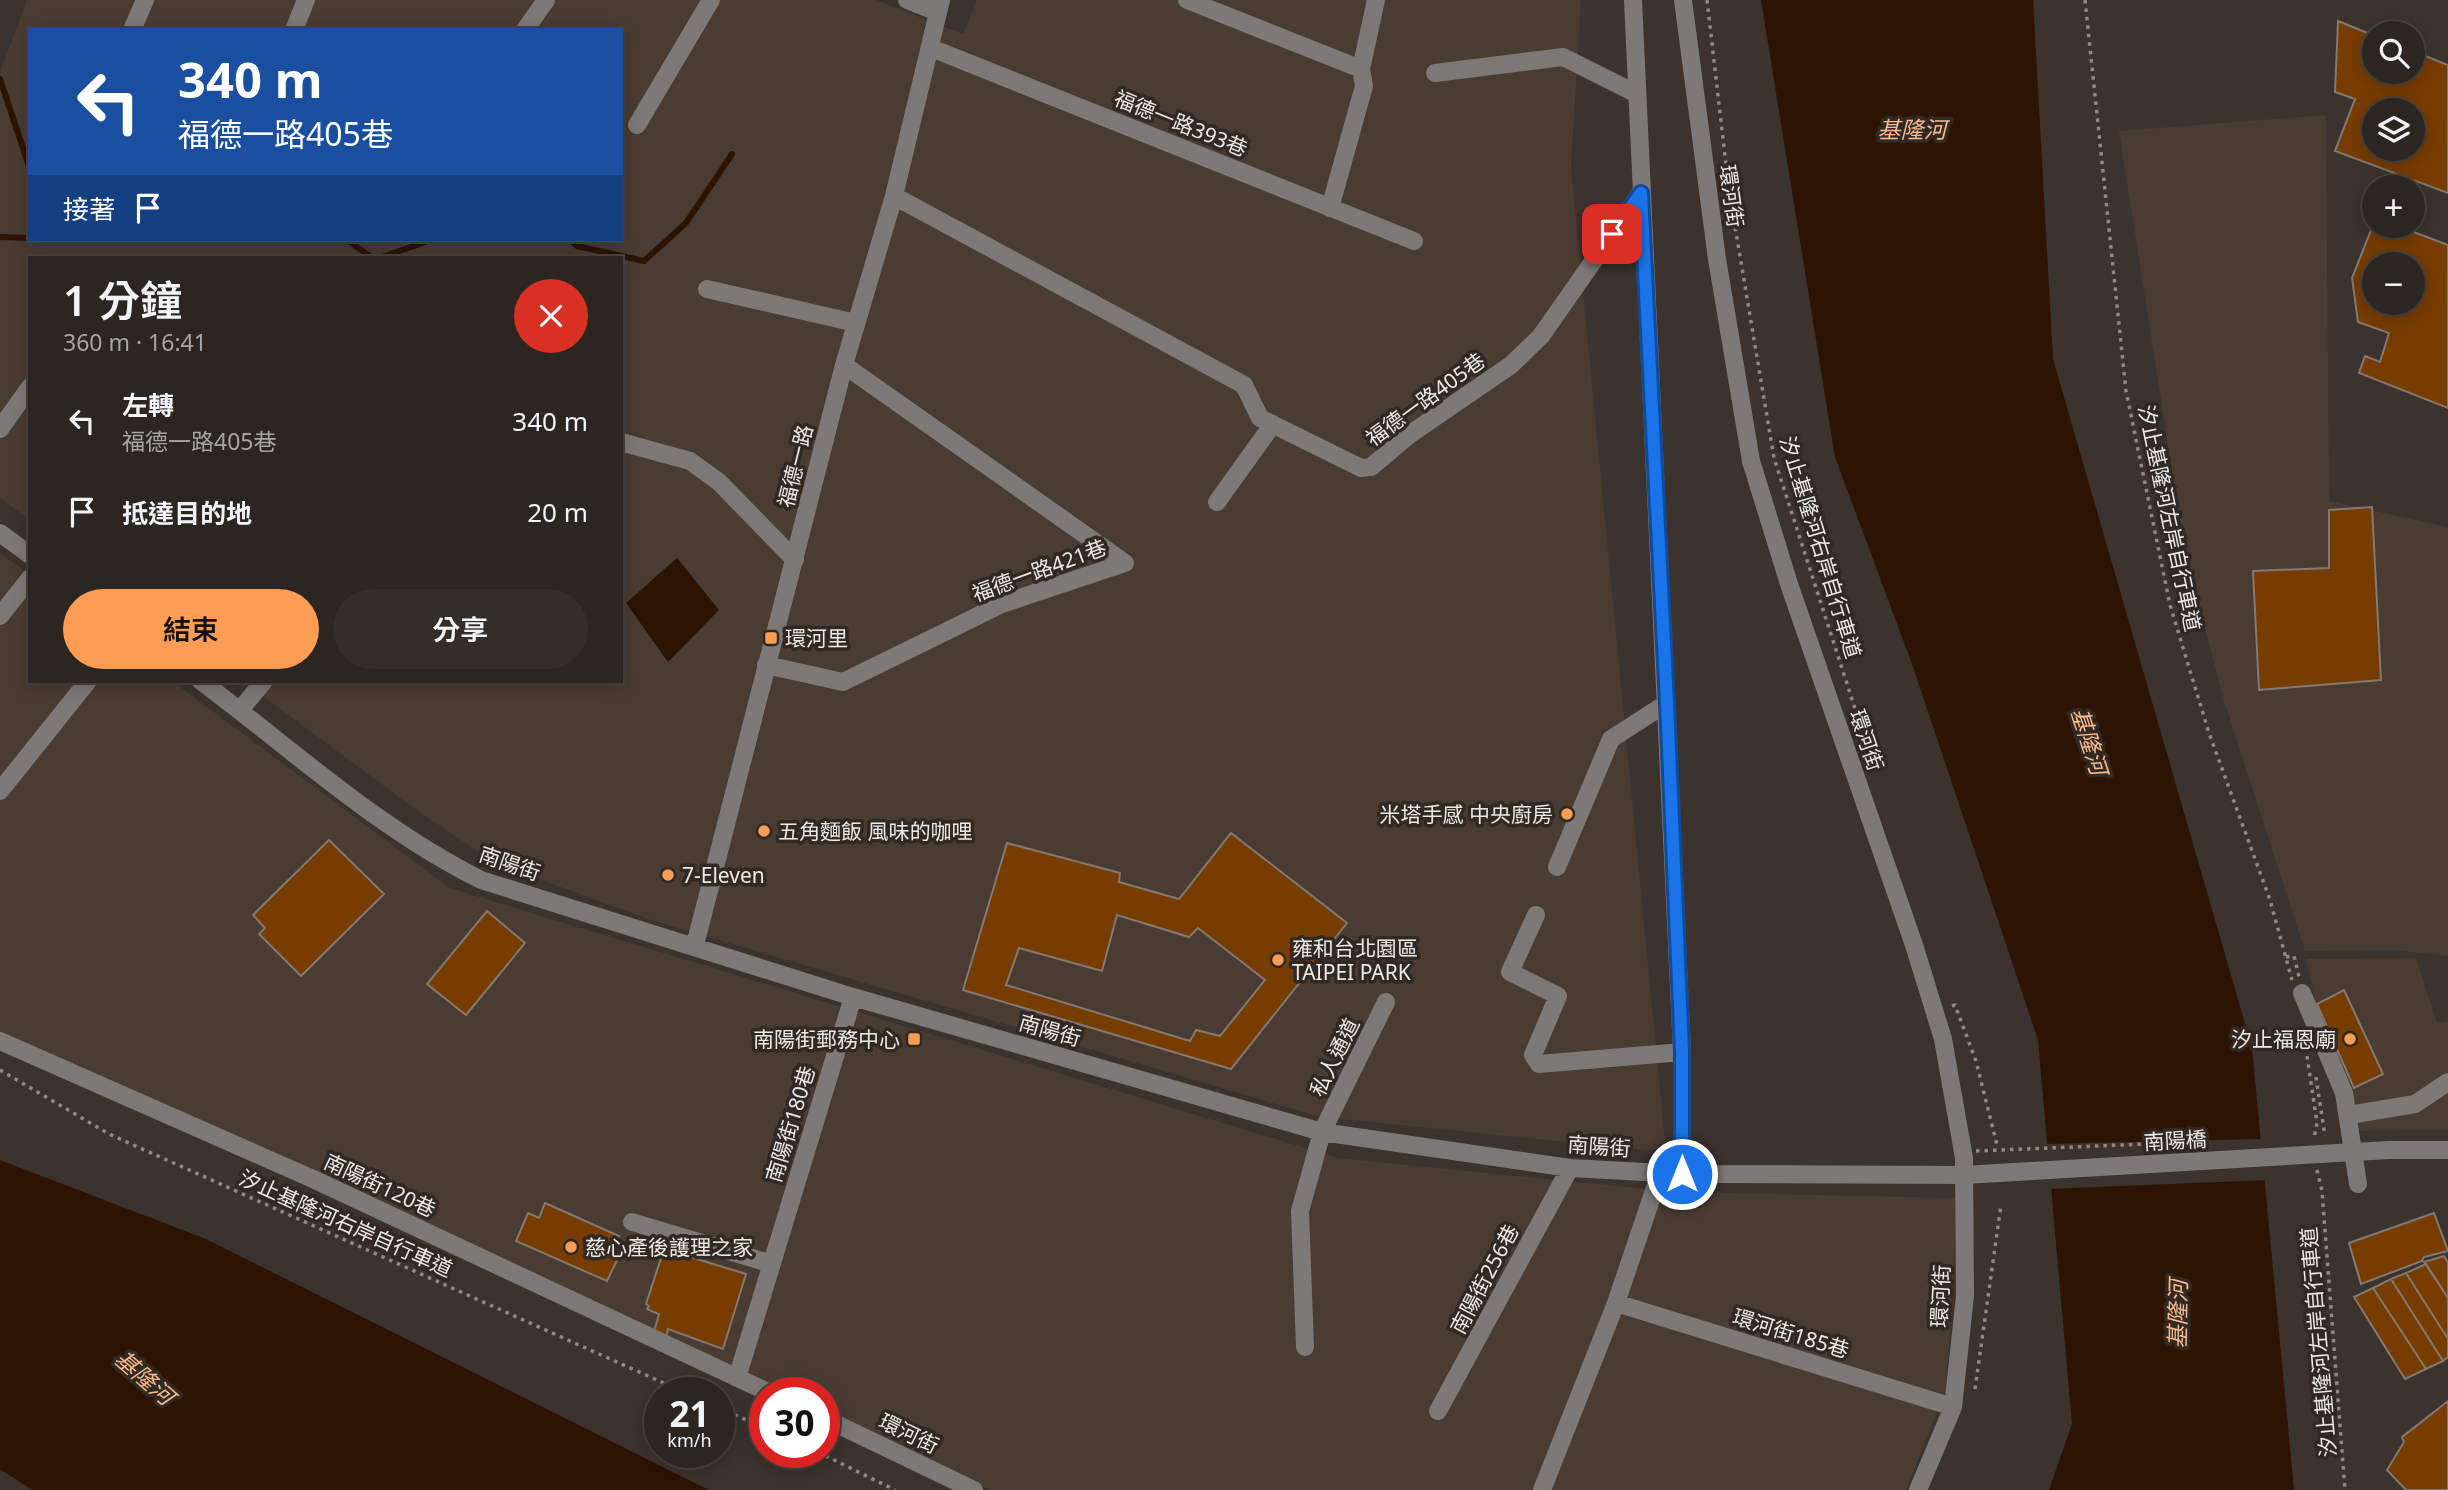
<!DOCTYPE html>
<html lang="zh-TW">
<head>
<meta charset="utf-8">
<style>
  :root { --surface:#2c2622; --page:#342e2a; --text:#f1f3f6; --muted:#a6a5a5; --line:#484340; --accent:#fc9d53 }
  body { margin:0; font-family:"Noto Sans","Noto Sans TC",sans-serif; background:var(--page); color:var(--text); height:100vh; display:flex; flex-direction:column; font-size:26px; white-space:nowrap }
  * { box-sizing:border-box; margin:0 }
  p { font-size:23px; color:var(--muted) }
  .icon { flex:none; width:38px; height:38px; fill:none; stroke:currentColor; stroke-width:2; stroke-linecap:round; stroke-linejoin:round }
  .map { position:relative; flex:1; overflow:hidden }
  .sheet { position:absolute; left:28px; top:256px; width:595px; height:427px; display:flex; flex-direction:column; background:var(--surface); border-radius:0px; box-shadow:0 4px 18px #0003,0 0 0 2px var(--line) }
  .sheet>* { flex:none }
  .hud { position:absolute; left:28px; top:28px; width:595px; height:214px; border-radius:0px; box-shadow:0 4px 18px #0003,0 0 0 2px var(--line); background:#1a4fa0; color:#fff; overflow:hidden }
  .buttons { position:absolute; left:2362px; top:21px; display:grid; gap:14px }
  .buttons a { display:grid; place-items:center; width:63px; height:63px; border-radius:50%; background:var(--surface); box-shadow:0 4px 18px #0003,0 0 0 2px var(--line); font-size:35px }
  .speed { position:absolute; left:644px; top:1377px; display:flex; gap:14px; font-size:35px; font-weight:700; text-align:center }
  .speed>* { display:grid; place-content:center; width:91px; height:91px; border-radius:50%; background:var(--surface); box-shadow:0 4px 18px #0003,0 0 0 2px var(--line); line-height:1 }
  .speed small { font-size:18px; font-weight:400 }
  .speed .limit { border:10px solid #d22; background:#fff; color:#111 }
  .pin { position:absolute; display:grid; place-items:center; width:60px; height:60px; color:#fff; margin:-30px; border-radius:14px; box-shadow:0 4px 10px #0006 }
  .me { position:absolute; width:77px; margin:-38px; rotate:0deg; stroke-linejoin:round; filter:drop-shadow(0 0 5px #0008) }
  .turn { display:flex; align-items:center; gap:24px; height:147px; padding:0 35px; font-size:32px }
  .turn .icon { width:91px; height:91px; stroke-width:2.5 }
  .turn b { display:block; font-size:49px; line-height:60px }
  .then { display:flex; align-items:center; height:66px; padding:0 35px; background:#0003; gap:14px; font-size:26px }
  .round { display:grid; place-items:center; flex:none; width:74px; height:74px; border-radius:37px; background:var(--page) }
  .summary { display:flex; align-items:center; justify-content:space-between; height:119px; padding:0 35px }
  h1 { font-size:42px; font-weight:600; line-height:52px }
  .primary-button { display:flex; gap:14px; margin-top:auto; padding:14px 35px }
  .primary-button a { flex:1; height:80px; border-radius:42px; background:var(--accent); color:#111; font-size:28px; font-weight:600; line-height:80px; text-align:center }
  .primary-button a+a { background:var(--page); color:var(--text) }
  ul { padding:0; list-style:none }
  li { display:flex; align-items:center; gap:21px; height:91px; padding:0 35px }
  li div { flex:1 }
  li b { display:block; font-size:26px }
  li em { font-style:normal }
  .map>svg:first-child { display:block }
  .built { fill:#493c32; fill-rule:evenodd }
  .water { fill:#2d1301 }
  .pier { fill:#3b332d }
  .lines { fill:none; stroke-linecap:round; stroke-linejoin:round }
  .stream { stroke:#2d1301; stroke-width:6 }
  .building { fill:#773c00; stroke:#827972; stroke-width:2; fill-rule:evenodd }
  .path { stroke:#8f8984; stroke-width:3.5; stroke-dasharray:3.5 5; stroke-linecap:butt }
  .minor { stroke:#7d7976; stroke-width:18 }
  .path-bridge { stroke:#8f8984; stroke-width:3.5; stroke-dasharray:3.5 5; stroke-linecap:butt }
  .minor-bridge { stroke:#7d7976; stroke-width:18 }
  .route-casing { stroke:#114b97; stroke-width:18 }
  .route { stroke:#1a73e8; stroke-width:12 }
  .poi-dot { fill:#fc9d53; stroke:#312923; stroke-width:2.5 }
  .labels { text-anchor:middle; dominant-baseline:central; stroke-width:7; stroke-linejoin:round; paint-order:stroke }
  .street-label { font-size:21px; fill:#ede8e4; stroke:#312923 }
  .poi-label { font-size:21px; fill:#ede8e4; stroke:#312923; text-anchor:start }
  .water-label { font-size:23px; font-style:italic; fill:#fab98c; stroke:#312923 }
</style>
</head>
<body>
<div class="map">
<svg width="2448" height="1490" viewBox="0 0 2448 1490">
  <rect width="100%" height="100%" fill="#3b332d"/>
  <path class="built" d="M 27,0 L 876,0 L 963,34 L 977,0 L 1581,0 L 1571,168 L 1666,1152 L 1320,1117 L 651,920 L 495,863 L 415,809 L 243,681 L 621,681 L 621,257 L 30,257 L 30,520 L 0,498 L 0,72 ZM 30,30 L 621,30 L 621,240 L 30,240 Z
    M 2326,115 L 2329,501 L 2448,527 L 2448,956 L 2394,950 L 2305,951 L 2224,701 L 2184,547 L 2119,131 Z
    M 0,553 L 30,575 L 30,681 L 172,681 L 450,888 L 1338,1158 L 1676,1192 L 1958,1198 L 1946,1390 L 1906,1490 L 989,1490 L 824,1414 L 824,1393 L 777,1393 L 0,1036 Z
    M 2416,958 L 2437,1023 L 2448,1021 L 2448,1130 L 2342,1131 L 2306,959 Z"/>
  <path class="water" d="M 1761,0 L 2033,0 L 2053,359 L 2252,1048 L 2294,1490 L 2049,1490 L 2072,1424 L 2038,1040 L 1912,664 L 1835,457 Z
    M 677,558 L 719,610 L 668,662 L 626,603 Z
    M 0,1160 L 206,1239 L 709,1490 L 32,1490 L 0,1469 Z"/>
  <path class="pier" d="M 2264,1139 L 2268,1180 L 2048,1189 L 2044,1144 Z"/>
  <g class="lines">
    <path class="stream" d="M 0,79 L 30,169
      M 0,237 L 30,238
      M 347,240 L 371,257
      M 570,240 L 577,246 L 644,261 L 686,223 L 732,154
      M 382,257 L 431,240"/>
  </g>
  <path class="building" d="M 2338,21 L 2375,36 L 2375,72 L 2413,72 L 2413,51 L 2448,65 L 2448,193 L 2335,151 L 2355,99 L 2335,92 ZM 2375,110 L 2413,110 L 2413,149 L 2375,149 Z
    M 2375,220 L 2375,226 L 2398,226 L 2448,245 L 2448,408 L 2359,373 L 2365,356 L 2380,362 L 2389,333 L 2358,322 L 2352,278 ZM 2375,264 L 2413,264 L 2413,303 L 2375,303 Z
    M 2372,507 L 2381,680 L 2259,690 L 2253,571 L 2329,568 L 2329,510 Z
    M 1231,833 L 1347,923 L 1231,1069 L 963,990 L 1007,843 L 1120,873 L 1119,882 L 1179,899 ZM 1117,915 L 1189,937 L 1198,928 L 1265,980 L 1220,1036 L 1196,1030 L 1190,1041 L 1006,985 L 1019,948 L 1102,971 Z
    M 329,840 L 384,894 L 301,976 L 259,934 L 265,928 L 253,915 Z
    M 487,911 L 525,943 L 466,1015 L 427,984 Z
    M 2344,990 L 2383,1074 L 2354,1088 L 2317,1004 Z
    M 545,1203 L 619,1236 L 611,1252 L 619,1256 L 607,1281 L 516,1241 L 528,1213 L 539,1218 Z
    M 2434,1213 L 2448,1251 L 2424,1257 L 2422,1261 L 2361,1284 L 2349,1243 Z
    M 664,1249 L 746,1274 L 723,1349 L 668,1329 L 666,1337 L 654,1332 L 659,1314 L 647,1309 L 649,1306 L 646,1304 Z
    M 2444,1256 L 2448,1263 L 2448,1298 L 2424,1262 Z
    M 2426,1264 L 2448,1298 L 2448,1339 L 2406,1273 Z
    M 2406,1273 L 2448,1339 L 2448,1357 L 2443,1361 L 2391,1279 Z
    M 2391,1279 L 2443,1361 L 2426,1369 L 2373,1288 Z
    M 2373,1288 L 2426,1369 L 2405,1379 L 2354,1297 Z
    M 2448,1401 L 2448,1490 L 2406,1490 L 2387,1470 L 2404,1442 L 2402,1437 Z"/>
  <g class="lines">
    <path class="path" d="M 1707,0 L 1729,191 L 1774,458 L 1870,755
      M 2085,0 L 2126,391 L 2170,605 L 2209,733 L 2270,900 L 2292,980
      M 2286,957 L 2294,956 L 2299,977
      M 1952,1006 L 1955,1005 L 1976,1061 L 1997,1145
      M 2307,1056 L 2317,1123 L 2314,1138
      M 0,1070 L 109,1134 L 686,1393
      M 2316,1077 L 2325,1136
      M 2317,1170 L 2322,1191 L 2345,1490
      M 1975,1389 L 2001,1205
      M 719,1408 L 765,1428
      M 818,1452 L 895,1490"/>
    <path class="minor" d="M 907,0 L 937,12
      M 1187,0 L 1361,69 L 1364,86 L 1330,208
      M 1633,0 L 1682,1052 L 1682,1174
      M 1683,0 L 1717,259 L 1751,461 L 1789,584 L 1914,945 L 1943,1039 L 1964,1158 L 1965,1296 L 1953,1407 L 1918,1490
      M 132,30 L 145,0
      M 294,30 L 306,0
      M 525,30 L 546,0
      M 931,48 L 1414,241
      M 1361,69 L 1376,0
      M 1435,73 L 1563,57 L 1637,94
      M 637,125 L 711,0
      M 894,196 L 1244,385 L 1260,418 L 1361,468 L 1371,467 L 1409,435 L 1511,365 L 1541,336 L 1641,193
      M 707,289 L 856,323
      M 0,429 L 30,387
      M 621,442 L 690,461 L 719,482 L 795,560
      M 1217,502 L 1273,424
      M 0,533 L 30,555
      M 0,616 L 30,578
      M 766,665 L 843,682 L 1002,604 L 1125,563 L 844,365
      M 201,681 C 293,750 377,828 481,880 L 853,997 L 1322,1132 L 1570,1168 L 1682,1174 L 1964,1175
      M 240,710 L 264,681
      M 0,791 L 88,681
      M 1557,867 L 1611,739 L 1667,703
      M 1536,915 L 1510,972 L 1558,996 L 1533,1055 L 1539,1064 L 1682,1052
      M 695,945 L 844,365 L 894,196 L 941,0
      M 2302,993 L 2344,1093 L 2358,1184
      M 0,1041 L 313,1179 L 770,1393
      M 2349,1115 L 2415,1104 L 2448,1082
      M 2389,1150 L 2448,1150
      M 632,1222 L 772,1264
      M 1616,1303 L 1953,1407
      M 1305,1347 L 1300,1211 L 1322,1132 L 1386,1002
      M 737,1378 L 853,997
      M 1438,1411 L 1570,1168
      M 824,1418 L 974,1490
      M 1542,1490 L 1616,1303 L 1660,1173"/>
    <path class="path-bridge" d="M 1976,1151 L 2145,1144"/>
    <path class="minor-bridge" d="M 1964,1175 L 2389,1150"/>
  </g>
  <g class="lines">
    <g class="route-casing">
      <path id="route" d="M 1612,234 L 1641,193 L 1667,703 L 1682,1052 L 1682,1174"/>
    </g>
    <use href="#route" class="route"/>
  </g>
  <g class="poi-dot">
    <rect x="764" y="631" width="14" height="14" rx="3.5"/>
    <circle cx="1567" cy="814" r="7"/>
    <circle cx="764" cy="831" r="7"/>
    <circle cx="668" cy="875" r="7"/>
    <circle cx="1278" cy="960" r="7"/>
    <rect x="907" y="1032" width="14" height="14" rx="3.5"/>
    <circle cx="2350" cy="1039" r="7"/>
    <circle cx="571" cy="1247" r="7"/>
  </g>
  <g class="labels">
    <g class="street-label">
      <text transform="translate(1181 123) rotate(22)">福德一路393巷</text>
      <text transform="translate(1732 196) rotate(82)">環河街</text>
      <text transform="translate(1425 399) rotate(-36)">福德一路405巷</text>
      <text transform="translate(795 466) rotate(-76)">福德一路</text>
      <text transform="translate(2170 518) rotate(78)">汐止基隆河左岸自行車道</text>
      <text transform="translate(1821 547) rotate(73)">汐止基隆河右岸自行車道</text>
      <text transform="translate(1039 570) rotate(-20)">福德一路421巷</text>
      <text transform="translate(1867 740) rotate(71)">環河街</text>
      <text transform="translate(510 863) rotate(19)">南陽街</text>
      <text transform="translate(1050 1030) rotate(16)">南陽街</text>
      <text transform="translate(1334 1057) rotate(-64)">私人通道</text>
      <text transform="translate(790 1124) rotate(-73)">南陽街180巷</text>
      <text transform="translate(2175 1140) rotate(-3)">南陽橋</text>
      <text transform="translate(1599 1146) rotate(4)">南陽街</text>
      <text transform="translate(380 1185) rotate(25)">南陽街120巷</text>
      <text transform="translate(346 1223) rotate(24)">汐止基隆河右岸自行車道</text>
      <text transform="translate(1484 1279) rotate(-62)">南陽街256巷</text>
      <text transform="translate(1940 1296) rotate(-87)">環河街</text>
      <text transform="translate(1791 1333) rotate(17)">環河街185巷</text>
      <text transform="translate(2318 1342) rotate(-95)">汐止基隆河左岸自行車道</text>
      <text transform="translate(909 1433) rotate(26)">環河街</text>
    </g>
    <g class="poi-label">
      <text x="785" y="638">環河里</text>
      <text x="1553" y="814" text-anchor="end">米塔手感 中央廚房</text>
      <text x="778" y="831">五角麵飯 風味的咖哩</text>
      <text x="682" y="875">7-Eleven</text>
      <text x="1292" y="948">雍和台北園區<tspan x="1292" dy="24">TAIPEI PARK</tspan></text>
      <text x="900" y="1039" text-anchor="end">南陽街郵務中心</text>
      <text x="2336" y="1039" text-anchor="end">汐止福恩廟</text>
      <text x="585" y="1247">慈心產後護理之家</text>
    </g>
    <g class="water-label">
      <text x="1912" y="129">基隆河</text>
      <text transform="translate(2090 741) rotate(72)">基隆河</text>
      <text transform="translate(2177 1314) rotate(-89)">基隆河</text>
      <text transform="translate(145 1377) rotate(41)">基隆河</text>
    </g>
  </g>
</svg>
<div class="buttons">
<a><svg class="icon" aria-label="search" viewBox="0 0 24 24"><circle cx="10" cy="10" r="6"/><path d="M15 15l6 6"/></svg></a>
<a><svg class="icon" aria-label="layers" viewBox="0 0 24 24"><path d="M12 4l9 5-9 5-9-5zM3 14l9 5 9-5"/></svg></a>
<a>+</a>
<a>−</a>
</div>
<div class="speed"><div>21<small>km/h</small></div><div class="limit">30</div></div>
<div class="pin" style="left:1612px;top:234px;background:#d93025"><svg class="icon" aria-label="arrive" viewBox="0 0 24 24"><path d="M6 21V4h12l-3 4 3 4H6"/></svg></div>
<svg class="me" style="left:1682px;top:1174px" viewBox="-20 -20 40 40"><circle r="17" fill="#1a73e8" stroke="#fff" stroke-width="3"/><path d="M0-11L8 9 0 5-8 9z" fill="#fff"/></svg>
<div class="hud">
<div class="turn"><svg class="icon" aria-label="left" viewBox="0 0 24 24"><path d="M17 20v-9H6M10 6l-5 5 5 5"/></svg><div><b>340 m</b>福德一路405巷</div></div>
<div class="then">接著<svg class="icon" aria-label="arrive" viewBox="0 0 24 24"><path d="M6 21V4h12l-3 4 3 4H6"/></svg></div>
</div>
<section class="sheet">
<div class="summary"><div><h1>1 分鐘</h1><p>360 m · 16:41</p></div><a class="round" style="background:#d93025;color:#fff"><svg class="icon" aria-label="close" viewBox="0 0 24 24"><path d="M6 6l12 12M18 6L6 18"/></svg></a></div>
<ul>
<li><svg class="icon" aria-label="left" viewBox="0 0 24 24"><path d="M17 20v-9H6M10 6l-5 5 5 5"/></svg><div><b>左轉</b><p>福德一路405巷</p></div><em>340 m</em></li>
<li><svg class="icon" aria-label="arrive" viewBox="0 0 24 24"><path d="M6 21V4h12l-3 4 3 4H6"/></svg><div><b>抵達目的地</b></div><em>20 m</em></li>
</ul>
<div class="primary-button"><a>結束</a><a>分享</a></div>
</section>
</div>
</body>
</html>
